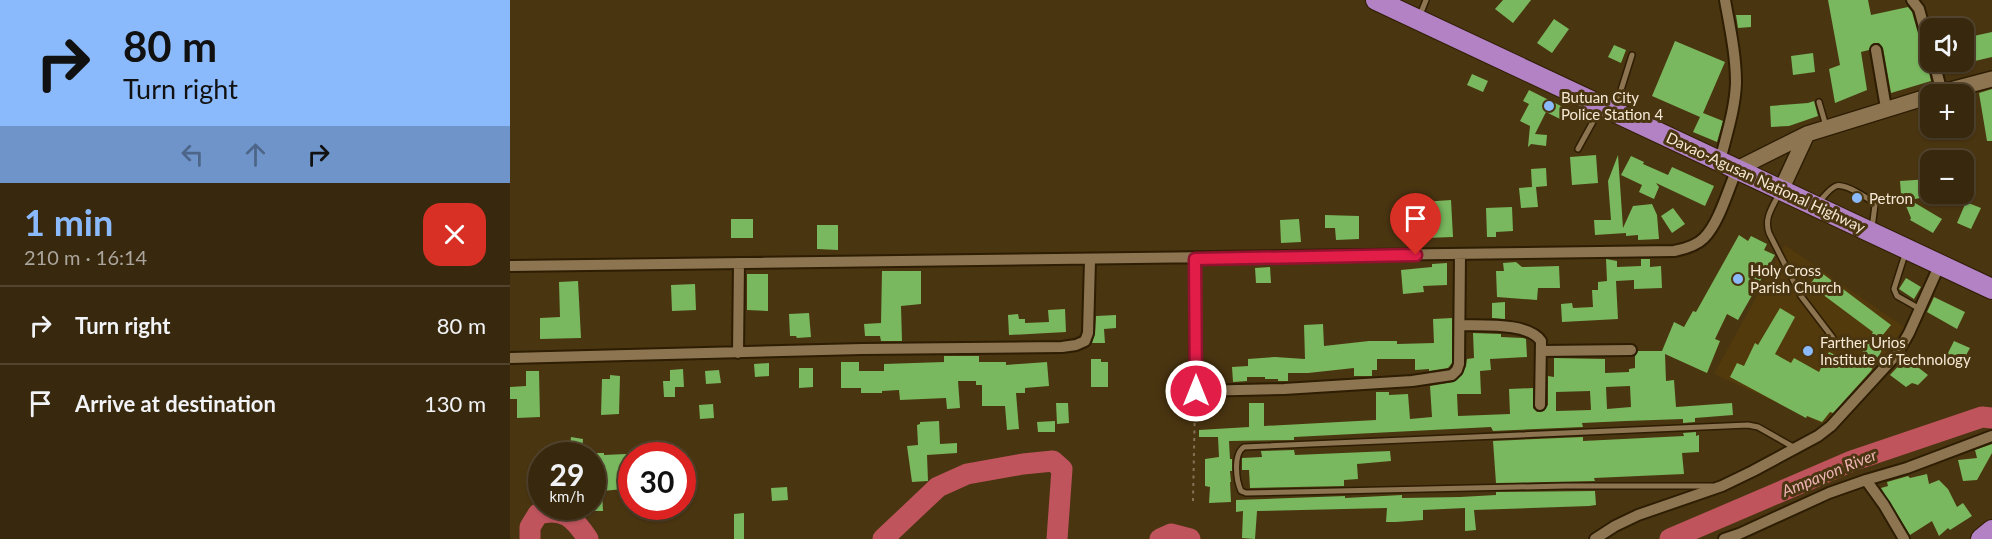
<!DOCTYPE html>
<html lang="en">
<head>
<meta charset="utf-8">
<style>
  :root { --surface:#38280d; --page:#3f3016; --text:#f1f3f6; --muted:#aba69d; --line:#52442e; --accent:#8bbafc }
  body { margin:0; font-family:Lato,sans-serif; background:var(--page); color:var(--text); height:100vh; display:flex; flex-direction:column; font-size:22px; white-space:nowrap }
  * { box-sizing:border-box; margin:0 }
  p { font-size:20px; color:var(--muted) }
  .icon { flex:none; width:33px; height:33px; fill:none; stroke:currentColor; stroke-width:2; stroke-linecap:round; stroke-linejoin:round }
  .map { position:relative; flex:1; overflow:hidden }
  .panel { display:flex; flex-direction:column; background:var(--surface); width:510px }
  .panel>* { flex:none }
  .top-card { background:#8bbafc; color:#111; overflow:hidden }
  .tools { position:absolute; left:1410px; top:18px; display:grid; gap:12px }
  .tools a { display:grid; place-items:center; width:54px; height:54px; border-radius:12px; background:var(--surface); box-shadow:0 2px 4px #0004,0 0 0 2px var(--line); font-size:30px }
  .speed { position:absolute; left:18px; top:442px; display:flex; gap:12px; font-size:30px; font-weight:700; text-align:center }
  .speed>* { display:grid; place-content:center; width:78px; height:78px; border-radius:50%; background:var(--surface); box-shadow:0 2px 4px #0004,0 0 0 2px var(--line); line-height:1 }
  .speed small { font-size:15px; font-weight:400 }
  .speed .limit { border:9px solid #d22; background:#fff; color:#111 }
  .pin { position:absolute; display:grid; place-items:center; width:51px; height:51px; color:#fff; margin:-62px -26px; border-radius:50% 50% 50% 0; rotate:-45deg; box-shadow:0 0 6px #0007 }
  .pin .icon { rotate:45deg }
  .me { position:absolute; width:66px; margin:-33px; rotate:0deg; stroke-linejoin:round; filter:drop-shadow(0 0 4px #0008) }
  .turn { display:flex; align-items:center; gap:21px; height:126px; padding:0 24px; font-size:27px }
  .turn .icon { width:78px; height:78px; stroke-width:2.5 }
  .turn b { display:block; font-size:42px; line-height:51px }
  .lanes { display:flex; align-items:center; height:57px; padding:0 24px; background:#0003; justify-content:center; gap:30px; direction:ltr }
  .lanes .off { opacity:.35 }
  .round { display:grid; place-items:center; flex:none; width:63px; height:63px; border-radius:18px; background:var(--page) }
  .summary { display:flex; align-items:center; justify-content:space-between; height:102px; padding:0 24px }
  h1 { font-size:36px; font-weight:700; line-height:45px; color:var(--accent) }
  ul { padding:0; list-style:none }
  li { display:flex; align-items:center; gap:18px; height:78px; padding:0 24px; border-top:2px solid var(--line) }
  li div { flex:1 }
  li b { display:block; font-size:22px }
  li em { font-style:normal }
  main { display:flex; flex:1; min-height:0 }
  .map>svg:first-child { display:block }
  .built { fill:#533a0c }
  .lines { fill:none; stroke-linecap:round; stroke-linejoin:round }
  .river { stroke:#bf545d; stroke-width:21 }
  .building { fill:#79b85e; fill-rule:evenodd }
  .lane-casing { stroke:#2d1d03; stroke-width:8 }
  .street-casing { stroke:#2d1d03; stroke-width:14 }
  .secondary-casing { stroke:#2d1d03; stroke-width:18 }
  .highway-casing { stroke:#2d1d03; stroke-width:22 }
  .path { stroke:#867456; stroke-width:2; stroke-dasharray:3 4.5; stroke-linecap:butt }
  .lane { stroke:#8d7551; stroke-width:5 }
  .street { stroke:#8d7551; stroke-width:10 }
  .secondary { stroke:#8d7551; stroke-width:15 }
  .highway { stroke:#b382c5; stroke-width:20 }
  .route-casing { stroke:#92132f; stroke-width:15 }
  .route { stroke:#e11d48; stroke-width:10 }
  .poi-dot { fill:#8bbafc; stroke:#4a3511; stroke-width:2 }
  .labels { text-anchor:middle; dominant-baseline:central; stroke-width:6; stroke-linejoin:round; paint-order:stroke }
  .poi-label { font-size:15px; fill:#f6e9d5; stroke:#4a3511; text-anchor:start }
  .street-label { font-size:15px; fill:#f6e9d5; stroke:#4a3511 }
  .water-label { font-size:16px; font-style:italic; fill:#edb4b5; stroke:#4a3511 }
</style>
</head>
<body>
<main>
<section class="panel">
<div class="top-card">
<div class="turn"><svg class="icon" aria-label="right" viewBox="0 0 24 24"><path d="M7 20v-9h11M14 6l5 5-5 5"/></svg><div><b>80 m</b>Turn right</div></div>
<div class="lanes"><svg class="icon off" aria-label="left" viewBox="0 0 24 24"><path d="M17 20v-9H6M10 6l-5 5 5 5"/></svg><svg class="icon off" aria-label="ahead" viewBox="0 0 24 24"><path d="M12 20V5M6 11l6-6 6 6"/></svg><svg class="icon" aria-label="right" viewBox="0 0 24 24"><path d="M7 20v-9h11M14 6l5 5-5 5"/></svg></div>
</div>
<div class="summary"><div><h1>1 min</h1><p>210 m · 16:14</p></div><a class="round" style="background:#d93025;color:#fff"><svg class="icon" aria-label="close" viewBox="0 0 24 24"><path d="M6 6l12 12M18 6L6 18"/></svg></a></div>
<ul>
<li><svg class="icon" aria-label="right" viewBox="0 0 24 24"><path d="M7 20v-9h11M14 6l5 5-5 5"/></svg><div><b>Turn right</b></div><em>80 m</em></li>
<li><svg class="icon" aria-label="arrive" viewBox="0 0 24 24"><path d="M6 21V4h12l-3 4 3 4H6"/></svg><div><b>Arrive at destination</b></div><em>130 m</em></li>
</ul>
</section>
<div class="map">
<svg width="1482" height="539" viewBox="0 0 1482 539">
  <rect width="100%" height="100%" fill="#4a3511"/>
  <path class="built" d="M 1275,245 L 1394,327 L 1359,378 L 1315,425 L 1204,374 Z"/>
  <g class="lines">
    <path class="river" d="M 20,539 L 20,527 L 28,514 C 54,507 64,518 78,539
      M 373,539 L 428,487 L 457,474 L 513,464 L 543,461 L 552,469 L 547,539
      M 650,539 L 661,534 L 680,539
      M 1160,539 L 1342,461 L 1472,417 L 1482,418"/>
  </g>
  <path class="building" d="M 993,0 L 1021,0 L 1003,23 L 985,9 Z
    M 1318,0 L 1358,0 L 1361,15 L 1398,7 L 1402,12 L 1413,51 L 1417,56 L 1417,64 L 1421,81 L 1381,93 L 1373,48 L 1369,43 L 1364,43 L 1361,45 L 1359,50 L 1351,52 L 1357,90 L 1325,103 L 1319,69 L 1330,65 Z
    M 1226,15 L 1241,15 L 1241,27 L 1228,28 Z
    M 1044,19 L 1059,29 L 1042,53 L 1027,43 Z
    M 1482,32 L 1482,57 L 1465,61 L 1459,37 Z
    M 1165,41 L 1215,62 L 1193,113 L 1213,121 L 1207,142 L 1183,132 L 1190,117 L 1142,96 Z
    M 1104,45 L 1116,50 L 1111,63 L 1098,57 Z
    M 1303,53 L 1305,72 L 1283,75 L 1281,56 Z
    M 962,74 L 978,81 L 973,92 L 957,85 Z
    M 1482,89 L 1482,141 L 1477,141 L 1469,93 Z
    M 1019,90 L 1055,108 L 1050,119 L 1036,112 L 1025,134 L 1037,135 L 1036,146 L 1021,144 L 1018,147 L 1020,126 L 1010,121 L 1019,104 L 1013,101 Z
    M 1304,101 L 1308,116 L 1279,126 L 1261,127 L 1260,106 L 1298,103 Z
    M 1086,155 L 1088,183 L 1062,185 L 1060,157 Z
    M 1108,155 L 1113,228 L 1123,206 L 1142,204 L 1147,215 L 1149,239 L 1128,240 L 1128,235 L 1116,236 L 1116,233 L 1085,235 L 1084,220 L 1101,220 L 1098,181 Z
    M 1121,156 L 1134,162 L 1133,164 L 1158,175 L 1162,167 L 1204,186 L 1195,206 L 1146,183 L 1149,187 L 1144,199 L 1129,192 L 1132,185 L 1111,175 Z
    M 1036,168 L 1037,186 L 1026,187 L 1028,207 L 1011,208 L 1009,188 L 1022,187 L 1021,169 Z
    M 1420,179 L 1420,196 L 1400,200 L 1432,219 L 1423,233 L 1400,220 L 1401,218 L 1391,194 L 1390,181 Z
    M 941,200 L 943,237 L 915,238 L 912,202 Z
    M 1456,202 L 1471,208 L 1461,229 L 1447,223 Z
    M 1002,207 L 1003,231 L 986,232 L 986,237 L 977,237 L 976,208 Z
    M 1163,208 L 1175,224 L 1162,233 L 1151,216 Z
    M 815,215 L 849,216 L 849,239 L 826,240 L 825,228 L 815,228 Z
    M 221,219 L 243,219 L 243,238 L 221,238 Z
    M 789,219 L 791,242 L 771,243 L 770,220 Z
    M 307,225 L 328,225 L 328,250 L 307,249 Z
    M 1229,235 L 1238,241 L 1241,236 L 1257,244 L 1254,250 L 1265,255 L 1228,320 L 1217,314 L 1205,339 L 1210,341 L 1197,373 L 1155,354 L 1156,381 L 1164,380 L 1166,407 L 1222,403 L 1223,415 L 1185,418 L 1185,422 L 1173,423 L 1173,419 L 1116,421 L 1072,423 L 1073,427 L 983,431 L 981,427 L 784,437 L 784,440 L 719,441 L 720,459 L 722,459 L 722,471 L 720,471 L 721,482 L 720,482 L 721,502 L 699,503 L 700,487 L 695,486 L 695,459 L 709,457 L 708,437 L 689,437 L 689,430 L 739,427 L 739,403 L 754,403 L 754,426 L 866,420 L 866,392 L 879,392 L 879,395 L 898,394 L 900,419 L 922,417 L 920,386 L 944,382 L 952,375 L 956,366 L 957,359 L 964,358 L 963,333 L 991,334 L 991,337 L 1013,338 L 1016,339 L 1017,357 L 980,359 L 981,370 L 970,371 L 971,394 L 947,394 L 948,416 L 1000,414 L 999,389 L 1023,388 L 1023,408 L 1027,412 L 1034,411 L 1038,405 L 1038,376 L 1044,377 L 1044,358 L 1095,359 L 1095,373 L 1119,372 L 1119,369 L 1125,368 L 1125,356 L 1128,351 L 1152,351 L 1164,322 L 1174,327 L 1183,311 L 1186,312 ZM 1120,386 L 1121,407 L 1097,409 L 1096,387 ZM 1080,391 L 1081,410 L 1046,411 L 1046,392 Z
    M 1096,259 L 1107,261 L 1107,267 L 1131,266 L 1131,259 L 1140,259 L 1140,267 L 1151,266 L 1152,288 L 1124,289 L 1124,280 L 1106,281 L 1108,319 L 1052,322 L 1051,304 L 1062,303 L 1063,308 L 1083,307 L 1082,290 L 1088,290 L 1088,282 L 1097,281 Z
    M 1006,262 L 1012,267 L 1049,266 L 1050,288 L 1028,288 L 1027,300 L 987,297 L 986,271 L 994,271 L 993,263 Z
    M 937,263 L 937,285 L 913,286 L 914,292 L 893,294 L 891,270 L 922,267 L 922,264 Z
    M 760,267 L 761,283 L 746,283 L 745,268 Z
    M 372,271 L 411,271 L 411,304 L 391,306 L 392,341 L 371,341 L 370,336 L 355,336 L 354,324 L 371,323 Z
    M 1309,271 L 1381,325 L 1367,342 L 1374,346 L 1361,371 L 1323,413 L 1320,412 L 1312,422 L 1297,416 L 1296,418 L 1220,377 L 1227,363 L 1234,366 L 1245,343 L 1248,345 L 1270,308 L 1285,317 L 1265,354 L 1281,363 L 1284,358 L 1309,372 L 1319,352 L 1346,365 L 1363,332 L 1300,285 Z
    M 237,274 L 258,274 L 258,311 L 237,310 Z
    M 1396,278 L 1411,287 L 1404,299 L 1389,289 Z
    M 68,281 L 71,338 L 30,339 L 30,318 L 50,317 L 49,282 Z
    M 185,284 L 186,310 L 162,311 L 161,285 Z
    M 1424,297 L 1455,312 L 1447,329 L 1417,312 Z
    M 995,302 L 995,319 L 982,318 L 982,303 Z
    M 555,309 L 556,332 L 499,335 L 498,315 L 508,314 L 509,319 L 515,319 L 515,323 L 539,322 L 538,310 Z
    M 299,313 L 301,337 L 287,338 L 286,336 L 280,336 L 279,314 Z
    M 606,315 L 606,328 L 594,329 L 595,343 L 582,343 L 585,334 L 586,316 Z
    M 942,318 L 942,363 L 938,368 L 919,371 L 919,369 L 905,370 L 905,359 L 867,359 L 867,370 L 862,370 L 862,376 L 844,376 L 844,368 L 798,373 L 778,373 L 778,381 L 768,381 L 768,379 L 755,379 L 755,377 L 737,377 L 737,381 L 723,382 L 722,367 L 738,366 L 738,359 L 765,357 L 795,359 L 794,325 L 813,324 L 814,346 L 859,341 L 887,341 L 887,344 L 924,343 L 923,319 Z
    M 1444,341 L 1460,348 L 1449,368 L 1434,361 Z
    M 434,356 L 469,356 L 469,362 L 496,362 L 496,365 L 537,362 L 539,386 L 515,388 L 515,393 L 506,393 L 509,429 L 497,430 L 495,406 L 472,406 L 472,385 L 466,385 L 466,381 L 448,381 L 450,408 L 437,409 L 436,398 L 390,400 L 389,390 L 372,391 L 372,393 L 351,393 L 351,388 L 331,388 L 331,362 L 349,362 L 349,371 L 374,371 L 374,364 L 434,362 Z
    M 1396,358 L 1418,375 L 1408,385 L 1402,383 L 1396,387 L 1380,375 Z
    M 581,359 L 591,359 L 591,362 L 598,362 L 598,387 L 581,387 Z
    M 259,363 L 259,376 L 245,377 L 244,364 Z
    M 289,368 L 303,368 L 303,387 L 289,388 Z
    M 173,369 L 174,387 L 165,387 L 165,397 L 154,397 L 153,381 L 160,381 L 160,370 Z
    M 209,370 L 211,383 L 196,384 L 195,371 Z
    M 16,371 L 29,371 L 30,417 L 7,418 L 7,399 L 0,399 L 0,387 L 16,386 Z
    M 100,375 L 110,376 L 109,414 L 91,415 L 92,379 L 100,379 Z
    M 546,403 L 558,403 L 559,423 L 547,424 Z
    M 203,404 L 204,418 L 190,419 L 189,405 Z
    M 429,421 L 430,444 L 447,443 L 447,453 L 417,455 L 418,481 L 402,482 L 397,446 L 408,445 L 407,425 L 410,424 L 410,422 Z
    M 545,421 L 545,432 L 528,432 L 527,422 Z
    M 1186,432 L 1186,436 L 1189,435 L 1189,452 L 1172,453 L 1174,474 L 1084,478 L 1085,481 L 986,483 L 983,441 L 1073,437 L 1073,441 L 1174,436 L 1173,433 Z
    M 61,437 L 73,439 L 72,456 L 59,456 Z
    M 1482,444 L 1482,453 L 1467,480 L 1453,481 L 1448,460 L 1467,458 L 1465,450 Z
    M 167,446 L 167,456 L 130,456 L 130,449 Z
    M 784,450 L 785,455 L 880,451 L 881,461 L 847,464 L 848,479 L 834,480 L 834,486 L 740,488 L 739,470 L 732,470 L 732,458 L 752,457 L 751,451 Z
    M 82,453 L 94,453 L 94,455 L 116,454 L 116,468 L 113,468 L 114,489 L 92,491 L 93,511 L 83,511 Z
    M 1417,474 L 1419,484 L 1429,480 L 1438,489 L 1447,507 L 1453,503 L 1462,516 L 1440,530 L 1438,528 L 1429,536 L 1422,521 L 1400,535 L 1371,488 L 1378,486 L 1377,482 L 1398,476 L 1400,478 Z
    M 277,487 L 278,500 L 262,501 L 261,488 Z
    M 1085,491 L 1086,505 L 1079,506 L 964,510 L 966,530 L 955,531 L 955,508 L 913,510 L 913,520 L 886,522 L 876,522 L 877,508 L 747,511 L 745,539 L 732,538 L 733,511 L 726,512 L 726,500 L 835,496 L 835,498 L 892,495 L 892,498 L 950,497 L 986,495 L 986,492 Z
    M 234,513 L 234,539 L 224,539 L 224,514 Z"/>
  <g class="lines">
    <g class="lane-casing">
      <path id="lane" d="M 910,15 L 916,0
        M 1309,102 L 1316,126
        M 1105,109 L 1122,55
        M 1068,149 L 1090,109
        M 1269,194 C 1262,208 1254,218 1259,233 L 1291,296 L 1323,338
        M 1308,203 C 1313,198 1320,188 1326,186 C 1335,183 1360,199 1365,205 L 1362,228
        M 1396,251 L 1384,289 L 1387,296 L 1410,309
        M 1202,486 L 1055,486 L 736,493 L 731,491 C 726,480 723,454 734,447 L 1238,425 L 1248,427 L 1285,448"/>
    </g>
    <g class="street-casing">
      <path id="street" d="M 1402,0 L 1409,9 L 1420,49
        M 1366,50 L 1376,108
        M 1424,62 L 1432,93
        M 1210,161 C 1216,136 1225,110 1226,83 C 1226,55 1220,28 1215,0
        M 685,259 L 685,391 L 774,389 L 902,381 L 942,375 L 947,370 L 949,364 L 950,254
        M 0,266 L 1164,251 C 1175,249 1186,246 1194,238 C 1209,223 1218,190 1227,169
        M 950,325 C 972,326 1018,322 1031,341 L 1030,405
        M 1031,351 L 1121,350
        M 228,353 L 229,263
        M 0,358 L 352,349 L 552,347 L 566,345 L 575,341 L 578,333 L 580,260
        M 1356,480 L 1397,468 L 1482,436
        M 1085,539 L 1105,526 L 1128,515 L 1212,486 L 1243,471 L 1308,436 L 1321,426 L 1387,354 L 1399,333 L 1430,264
        M 1214,539 L 1229,534 L 1319,493 L 1356,480 L 1374,505 L 1394,539"/>
    </g>
    <g class="secondary-casing">
      <path id="secondary" d="M 1425,94 L 1482,79
        M 1227,169 L 1297,134 L 1420,96
        M 1271,190 L 1297,134"/>
    </g>
    <g class="highway-casing">
      <path id="highway" d="M 866,0 L 1482,289
        M 1471,539 L 1482,530"/>
    </g>
    <path class="path" d="M 683,501 L 685,402"/>
    <use href="#lane" class="lane"/>
    <use href="#street" class="street"/>
    <use href="#secondary" class="secondary"/>
    <use href="#highway" class="highway"/>
  </g>
  <g class="lines">
    <g class="route-casing">
      <path id="route" d="M 686,391 L 685,259 L 906,255"/>
    </g>
    <use href="#route" class="route"/>
  </g>
  <g class="poi-dot">
    <circle cx="1039" cy="106" r="6"/>
    <circle cx="1347" cy="198" r="6"/>
    <circle cx="1228" cy="279" r="6"/>
    <circle cx="1298" cy="351" r="6"/>
  </g>
  <g class="labels">
    <g class="poi-label">
      <text x="1051" y="97">Butuan City<tspan x="1051" dy="17">Police Station 4</tspan></text>
      <text x="1359" y="198">Petron</text>
      <text x="1240" y="270">Holy Cross<tspan x="1240" dy="17">Parish Church</tspan></text>
      <text x="1310" y="342">Farther Urios<tspan x="1310" dy="17">Institute of Technology</tspan></text>
    </g>
    <g class="street-label">
      <text transform="translate(1256 182) rotate(25)">Davao-Agusan National Highway</text>
    </g>
    <g class="water-label">
      <text transform="translate(1319 472) rotate(-22)">Ampayon River</text>
    </g>
  </g>
</svg>
<div class="tools">
<a><svg class="icon" aria-label="sound" viewBox="0 0 24 24"><path d="M4 9h4l5-4v14l-5-4H4zM17 9q2 3 0 6"/></svg></a>
<a>+</a>
<a>−</a>
</div>
<div class="speed"><div>29<small>km/h</small></div><div class="limit">30</div></div>
<div class="pin" style="left:906px;top:255px;background:#d93025"><svg class="icon" aria-label="arrive" viewBox="0 0 24 24"><path d="M6 21V4h12l-3 4 3 4H6"/></svg></div>
<svg class="me" style="left:686px;top:391px" viewBox="-20 -20 40 40"><circle r="17" fill="#e11d48" stroke="#fff" stroke-width="3"/><path d="M0-11L8 9 0 5-8 9z" fill="#fff"/></svg>
</div>
</main>
</body>
</html>
